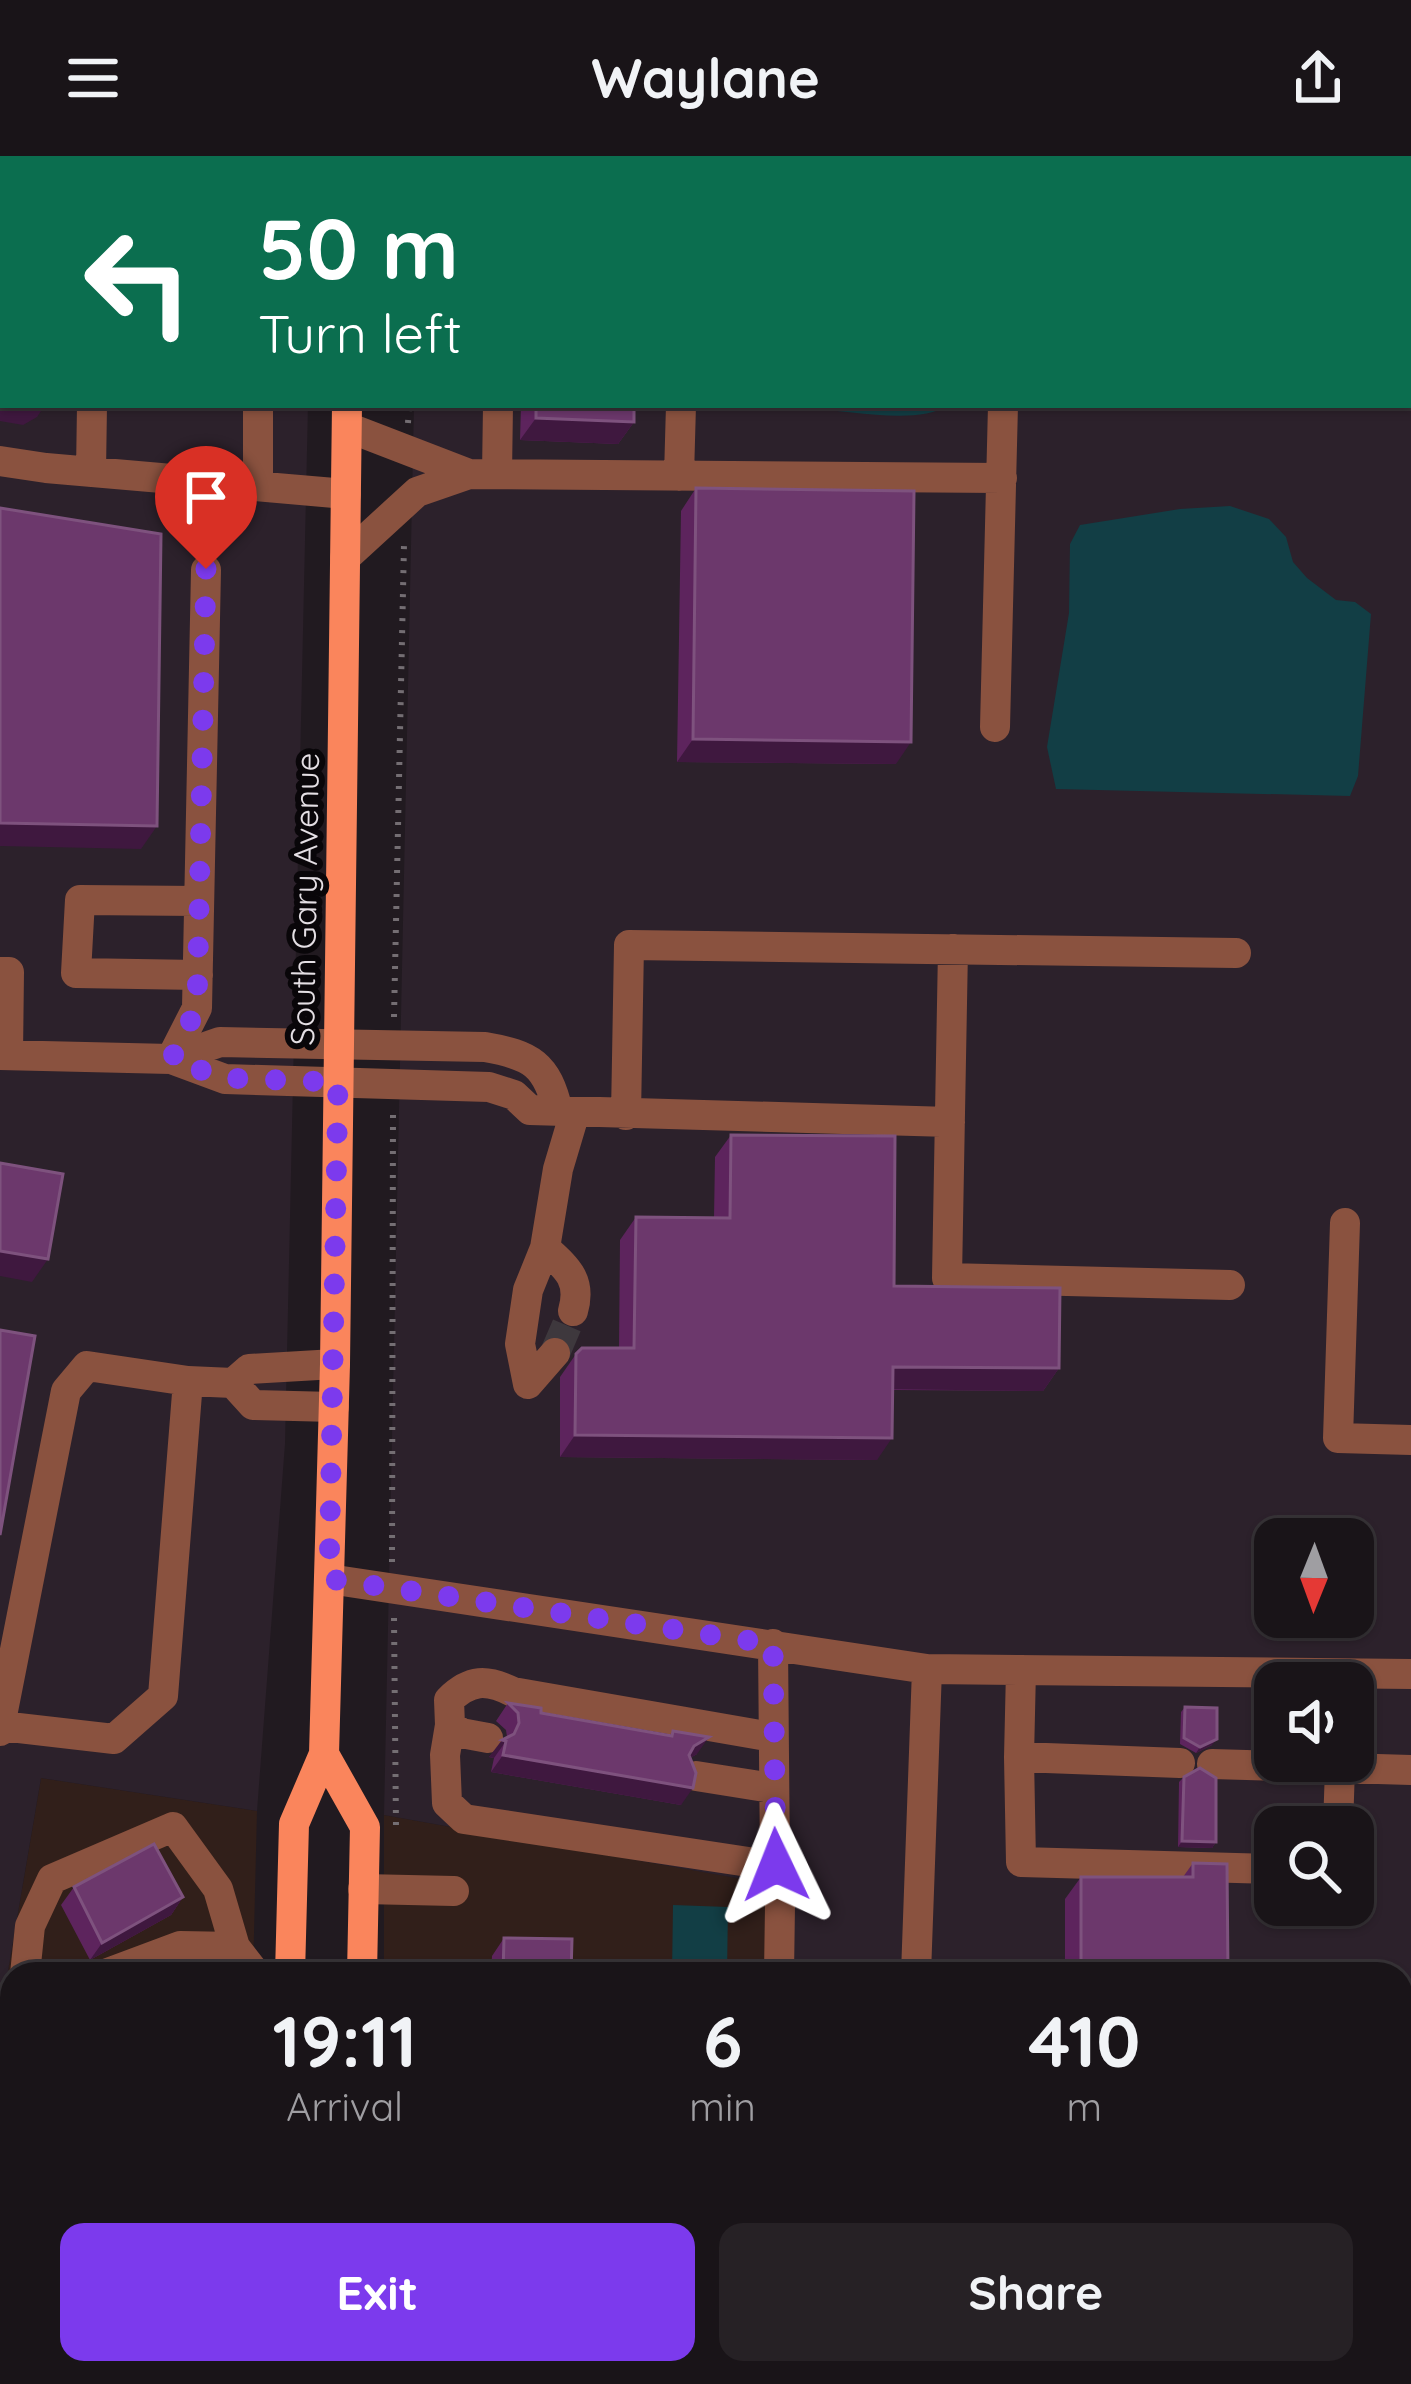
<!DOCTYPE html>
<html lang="en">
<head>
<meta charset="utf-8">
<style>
  :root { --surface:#191418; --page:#262125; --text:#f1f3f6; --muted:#9f9ea2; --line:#373337; --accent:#7c3aed }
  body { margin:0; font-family:Quicksand,sans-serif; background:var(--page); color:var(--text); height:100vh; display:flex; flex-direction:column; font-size:45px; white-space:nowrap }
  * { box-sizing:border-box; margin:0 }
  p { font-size:39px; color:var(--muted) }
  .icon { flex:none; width:66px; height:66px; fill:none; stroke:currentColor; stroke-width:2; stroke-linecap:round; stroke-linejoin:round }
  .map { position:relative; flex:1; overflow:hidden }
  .sheet { position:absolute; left:0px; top:1806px; width:1413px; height:423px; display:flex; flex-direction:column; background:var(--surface); border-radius:36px 36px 0 0; box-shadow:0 3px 9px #0004,0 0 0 3px var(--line) }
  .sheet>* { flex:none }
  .hud { position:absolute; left:0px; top:0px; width:1413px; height:252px; box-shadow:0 3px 9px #0004,0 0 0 3px var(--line); background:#0b6e4f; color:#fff; overflow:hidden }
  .needle { width:78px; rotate:181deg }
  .tools { position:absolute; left:1254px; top:1362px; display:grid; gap:24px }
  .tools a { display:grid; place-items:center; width:120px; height:120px; border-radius:24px; background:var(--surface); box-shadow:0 3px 9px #0004,0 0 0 3px var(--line); font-size:60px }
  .pin { position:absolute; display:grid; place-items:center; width:102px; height:102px; color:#fff; margin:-123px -51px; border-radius:50% 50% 50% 0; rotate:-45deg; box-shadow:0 0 12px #0007 }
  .pin .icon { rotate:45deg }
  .me { position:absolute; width:132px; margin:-66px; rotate:358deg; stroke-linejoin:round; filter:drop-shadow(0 0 9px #0008) }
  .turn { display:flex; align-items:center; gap:42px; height:252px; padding:0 60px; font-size:54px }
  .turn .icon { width:156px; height:156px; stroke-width:2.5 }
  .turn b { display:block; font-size:84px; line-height:102px }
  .eta { display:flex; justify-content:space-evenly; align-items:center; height:204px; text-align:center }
  .eta b { font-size:72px; font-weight:700; line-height:84px }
  .button { display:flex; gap:24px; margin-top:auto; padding:24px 60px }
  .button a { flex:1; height:138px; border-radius:24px; background:var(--accent); color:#fff; font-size:48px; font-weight:700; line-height:138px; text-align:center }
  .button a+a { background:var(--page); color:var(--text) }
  header { display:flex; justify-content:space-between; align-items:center; height:156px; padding:0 60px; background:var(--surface); font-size:54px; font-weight:700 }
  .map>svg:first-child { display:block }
  .commercial { fill:#311f1a }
  .built { fill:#2c212b; fill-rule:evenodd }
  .green { fill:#024214 }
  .water { fill:#123e45 }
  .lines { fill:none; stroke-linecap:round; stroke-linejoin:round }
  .minor-tunnel { stroke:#3e383d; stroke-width:30; stroke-dasharray:30 15; stroke-linecap:butt }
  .path { stroke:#746e73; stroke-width:6; stroke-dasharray:3 9; stroke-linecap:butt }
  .minor { stroke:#8a523f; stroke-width:30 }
  .major { stroke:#fa855c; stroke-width:30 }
  .wall { fill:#5d245d }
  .shaded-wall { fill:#3f183f }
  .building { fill:#6c386c; stroke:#7e527e; stroke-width:3 }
  .route { stroke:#7c3aed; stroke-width:21; stroke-dasharray:0 37.8 }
  .labels { text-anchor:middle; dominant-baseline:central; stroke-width:12; stroke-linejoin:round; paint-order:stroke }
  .street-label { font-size:33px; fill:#e4dfe4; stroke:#090609 }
</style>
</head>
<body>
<header><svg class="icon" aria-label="menu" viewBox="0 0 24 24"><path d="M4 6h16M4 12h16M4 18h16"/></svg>Waylane<svg class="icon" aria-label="share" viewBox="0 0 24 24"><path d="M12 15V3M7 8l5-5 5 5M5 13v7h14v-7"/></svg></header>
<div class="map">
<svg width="1411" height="2228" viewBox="0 0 1411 2228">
  <rect width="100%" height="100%" fill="#211a20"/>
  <path class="commercial" d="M 41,1622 L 257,1655 L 253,1818 L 12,1818 L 12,1931 L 0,1931 L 0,1862 Z
    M 384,1659 L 788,1731 L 789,1818 L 384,1818 Z
    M 411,2217 L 624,2217 L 686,2228 L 404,2228 Z"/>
  <path class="built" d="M 0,0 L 311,3 L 3,3 L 3,249 L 308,249 L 285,1288 L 257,1655 L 41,1622 L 0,1862 Z
    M 1411,174 L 1411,2180 L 1401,2179 L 1401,1818 L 789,1818 L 787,1731 L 384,1659 L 414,249 L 1410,249 ZM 1275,1383 L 1353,1383 L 1353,1461 L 1275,1461 ZM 1275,1527 L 1353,1527 L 1353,1605 L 1275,1605 ZM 1275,1671 L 1353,1671 L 1353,1749 L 1275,1749 Z
    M 0,2098 L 12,2100 L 12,2217 L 234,2217 L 237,2228 L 0,2228 Z"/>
  <path class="green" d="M 1030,2217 L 1337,2217 L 1400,2228 L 1091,2228 Z"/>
  <path class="water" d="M 762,249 L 950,249 C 907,274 831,246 781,255 L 764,253 Z
    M 1230,350 L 1269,363 L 1286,381 L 1293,406 L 1307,422 L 1336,444 L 1355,446 L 1371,458 L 1358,620 L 1350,640 L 1056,633 L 1047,591 L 1069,457 L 1070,388 L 1080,369 L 1180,353 Z
    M 673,1749 L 728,1751 L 727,1818 L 672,1818 Z"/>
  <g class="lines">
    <path class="minor-tunnel" d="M 555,1197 L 573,1155"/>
    <path class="path" d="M 412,0 L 413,3
      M 408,267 L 409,249
      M 394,861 L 404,388
      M 392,1406 L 393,958
      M 394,1462 L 396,1670"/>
    <path class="minor" d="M 258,0 L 258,3
      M 638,0 L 654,3
      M 95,3 L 95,0
      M 1410,143 L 1411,143
      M 258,249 L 258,330
      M 347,271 L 469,318
      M 0,305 L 46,312 L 346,338
      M 91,316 L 92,249
      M 497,318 L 498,249
      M 679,320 L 681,249
      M 345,402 L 417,336 L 469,318 L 1002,322
      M 995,571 L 1003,249
      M 953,793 L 947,1122 L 1230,1129
      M 0,816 L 9,816 L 8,899
      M 198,819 L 76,817 L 80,744 L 199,745
      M 0,899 L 171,903 L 197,852 L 206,414
      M 171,903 L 225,923 L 489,931 L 514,939 L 530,954 L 950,966
      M 171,903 L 220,886 L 485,891 C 531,899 547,908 558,955
      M 626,959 L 629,789 L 1236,797
      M 1345,1067 L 1338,1282 L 1411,1284
      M 545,1092 C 567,1112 582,1124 573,1155
      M 233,1227 L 253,1249 L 334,1251
      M 528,1228 L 520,1188 L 528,1134 L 545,1092 L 558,1013 L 575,956
      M 528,1228 L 555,1197
      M 329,1423 L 927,1513 L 916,1818
      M 927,1513 L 1411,1518
      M 1021,1514 L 1019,1601 L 1180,1607
      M 450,1569 L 445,1599 L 447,1647 L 464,1663 L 775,1710 L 773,1488
      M 0,1570 L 66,1235 L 87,1210 L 188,1225
      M 0,1575 L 1,1570 L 114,1583 L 163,1540 L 188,1225 L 233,1227 L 249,1213 L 335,1208
      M 488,1582 L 461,1577 L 450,1569 L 449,1544 C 470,1523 487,1523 513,1536 L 772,1581
      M 1019,1601 L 1021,1706 L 1275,1713
      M 1212,1608 L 1411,1614
      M 696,1620 L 772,1632
      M 1338,1671 L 1340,1612
      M 775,1710 L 780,1749 L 779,1818
      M 363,1733 L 454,1735
      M 25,1818 L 30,1770 L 52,1723 L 173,1671 L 218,1733 L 235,1791
      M 105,1818 L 180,1790
      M 176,1818 L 180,1790 L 235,1791 L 256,1818
      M 165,2217 L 182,2228
      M 601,2217 L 602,2228
      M 0,2218 L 1,2228
      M 282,2228 L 282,2217
      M 354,2228 L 354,2217
      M 647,2228 L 656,2217"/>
    <path class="major" d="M 350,3 L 350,0
      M 463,3 L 468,0
      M 324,1598 L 365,1671 L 362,1818
      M 290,1818 L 294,1668 L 324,1598 L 335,1208 L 347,249
      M 0,1951 L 12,1953
      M 0,2065 L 12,2067
      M 1401,2199 L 1411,2201
      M 856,2217 L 915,2228
      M 392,2228 L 398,2217"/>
  </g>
  <path class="wall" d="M 521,249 L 634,249 L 634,266 L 618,288 L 520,284 Z
    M 696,332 L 896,608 L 677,606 L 681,355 Z
    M 731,979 L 894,1130 L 1059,1212 L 1043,1235 L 893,1234 L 877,1304 L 560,1301 L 560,1221 L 576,1198 L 619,1192 L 620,1084 L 636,1061 L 714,1062 L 715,1001 Z
    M 508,1547 L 541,1557 L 669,1580 L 673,1575 L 697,1598 L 690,1602 L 681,1649 L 491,1616 L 494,1602 L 489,1601 L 507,1581 L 506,1574 L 496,1565 Z
    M 1185,1551 L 1212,1589 L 1196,1597 L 1180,1588 L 1181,1556 Z
    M 1184,1621 L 1216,1686 L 1212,1692 L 1178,1691 L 1179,1626 Z
    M 1193,1707 L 1228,1818 L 1065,1818 L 1065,1743 L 1081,1721 L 1183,1721 Z
    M 74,1731 L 183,1741 L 171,1759 L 90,1804 L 61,1749 Z
    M 504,1782 L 571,1818 L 491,1818 L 492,1800 Z"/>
  <path class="shaded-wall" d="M 0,240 L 3,241 L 3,249 L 45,249 L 37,261 L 23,269 L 0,265 Z
    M 536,262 L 634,266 L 618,288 L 520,284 Z
    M 693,583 L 911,586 L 896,608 L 677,606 Z
    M 0,667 L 157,670 L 141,693 L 0,690 Z
    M 0,1095 L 48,1103 L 32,1126 L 0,1120 Z
    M 893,1211 L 1059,1212 L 1043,1235 L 877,1233 Z
    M 575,1279 L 892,1282 L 877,1304 L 560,1301 Z
    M 709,1581 L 697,1598 L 682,1607 L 694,1590 Z
    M 1217,1583 L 1212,1589 L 1196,1597 L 1200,1591 Z
    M 502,1584 L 506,1585 L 494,1602 L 489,1601 Z
    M 503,1599 L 693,1632 L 681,1649 L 491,1616 Z
    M 1182,1685 L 1216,1686 L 1212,1692 L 1178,1691 Z
    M 183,1741 L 171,1759 L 90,1804 L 102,1787 Z"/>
  <path class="building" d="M 0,0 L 47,0 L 47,3 L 3,3 L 3,241 L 0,240 Z
    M 536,249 L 634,249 L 634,266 L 536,262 Z
    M 696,332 L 914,335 L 911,586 L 693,583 Z
    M 0,352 L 161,378 L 157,670 L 0,667 Z
    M 731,979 L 895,980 L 894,1130 L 1060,1132 L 1059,1212 L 893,1211 L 892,1282 L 575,1279 L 576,1198 L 582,1192 L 634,1192 L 636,1061 L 730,1062 Z
    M 0,1007 L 63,1018 L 48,1103 L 0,1095 Z
    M 0,1174 L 35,1180 L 0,1379 Z
    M 508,1547 L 541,1552 L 541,1557 L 672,1580 L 673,1575 L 709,1581 L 694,1590 L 689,1599 L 696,1617 L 693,1632 L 503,1599 L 506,1585 L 502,1584 L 514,1578 L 519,1567 L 518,1557 Z
    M 1185,1551 L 1217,1552 L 1217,1583 L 1200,1591 L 1184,1582 Z
    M 1200,1612 L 1216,1622 L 1216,1686 L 1182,1685 L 1184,1621 Z
    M 154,1688 L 183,1741 L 102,1787 L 74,1731 Z
    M 1193,1707 L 1227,1708 L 1228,1818 L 1081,1818 L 1081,1721 L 1193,1721 Z
    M 504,1782 L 572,1783 L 571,1818 L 503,1818 Z"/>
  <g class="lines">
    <path class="route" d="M 206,413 L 197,852 L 171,904 L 224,922 L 338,926 L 329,1423 L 773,1488 L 776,1709"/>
  </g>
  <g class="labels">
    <g class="street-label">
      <text transform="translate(304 743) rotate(-89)">South Gary Avenue</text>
    </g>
  </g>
</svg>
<div class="tools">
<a><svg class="needle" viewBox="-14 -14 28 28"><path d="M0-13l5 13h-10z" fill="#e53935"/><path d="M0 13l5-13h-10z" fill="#9f9ea2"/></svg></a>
<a><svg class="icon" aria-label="sound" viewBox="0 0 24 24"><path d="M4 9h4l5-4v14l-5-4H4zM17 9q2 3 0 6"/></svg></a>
<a><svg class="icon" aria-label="search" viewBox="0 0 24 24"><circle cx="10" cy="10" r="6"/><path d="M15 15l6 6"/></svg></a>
</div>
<div class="pin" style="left:206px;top:413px;background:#d93025"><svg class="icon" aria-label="arrive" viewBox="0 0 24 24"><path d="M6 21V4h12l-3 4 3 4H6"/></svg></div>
<svg class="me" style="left:776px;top:1709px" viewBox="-20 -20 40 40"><path d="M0-17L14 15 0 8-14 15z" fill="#7c3aed" stroke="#fff" stroke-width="4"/></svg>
<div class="hud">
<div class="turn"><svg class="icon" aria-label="left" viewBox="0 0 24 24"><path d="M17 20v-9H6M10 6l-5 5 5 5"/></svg><div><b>50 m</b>Turn left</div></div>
</div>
<section class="sheet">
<div class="eta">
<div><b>19:11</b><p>Arrival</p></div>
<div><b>6</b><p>min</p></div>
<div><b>410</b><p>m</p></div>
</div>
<div class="button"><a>Exit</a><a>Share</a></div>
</section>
</div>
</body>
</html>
